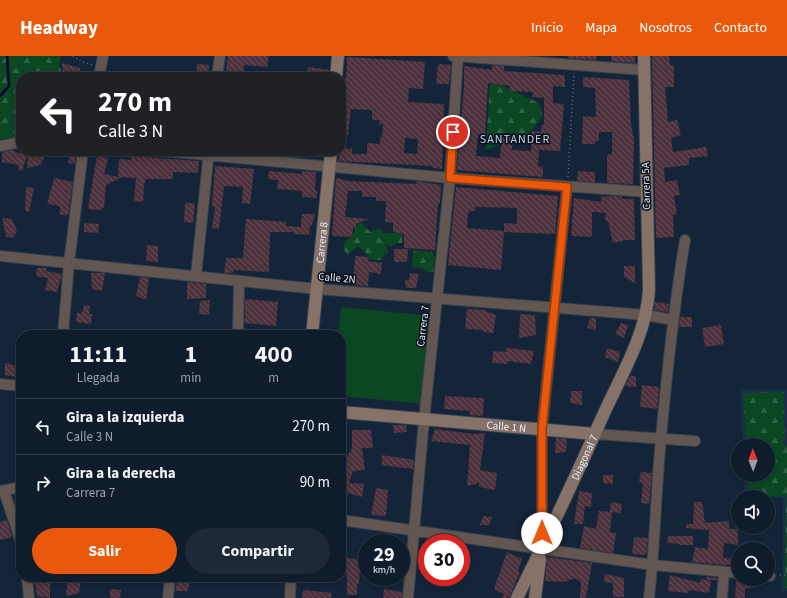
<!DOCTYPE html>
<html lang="es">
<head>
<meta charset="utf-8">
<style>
  :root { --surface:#0f1c2b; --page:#1d2937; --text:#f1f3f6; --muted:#9ba1a9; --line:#2f3a47; --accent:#ea580c }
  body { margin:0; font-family:"Source Sans 3",sans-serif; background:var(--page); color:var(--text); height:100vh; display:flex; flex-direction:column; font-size:15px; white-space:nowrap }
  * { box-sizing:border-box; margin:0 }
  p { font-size:13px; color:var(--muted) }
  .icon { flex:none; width:22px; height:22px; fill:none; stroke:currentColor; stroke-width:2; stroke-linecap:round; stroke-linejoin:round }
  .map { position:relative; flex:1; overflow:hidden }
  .panel { position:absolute; left:16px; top:274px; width:330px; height:252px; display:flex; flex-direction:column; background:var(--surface); border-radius:16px; box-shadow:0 2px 6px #0003,0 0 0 1px var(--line) }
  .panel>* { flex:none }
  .hud { position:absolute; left:16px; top:16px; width:330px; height:84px; border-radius:16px; box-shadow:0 2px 6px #0003,0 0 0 1px var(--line); background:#202124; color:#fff; overflow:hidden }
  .needle { width:26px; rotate:359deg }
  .buttons { position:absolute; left:731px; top:382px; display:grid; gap:8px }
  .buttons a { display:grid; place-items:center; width:44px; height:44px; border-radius:50%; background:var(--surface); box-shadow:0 2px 6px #0003,0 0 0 1px var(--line); font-size:20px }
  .speed { position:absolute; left:358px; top:478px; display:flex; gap:8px; font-size:20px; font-weight:700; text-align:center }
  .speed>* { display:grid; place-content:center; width:52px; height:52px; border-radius:50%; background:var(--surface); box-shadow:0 2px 6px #0003,0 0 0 1px var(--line); line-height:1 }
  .speed small { font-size:10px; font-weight:400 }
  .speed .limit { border:6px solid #d22; background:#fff; color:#111 }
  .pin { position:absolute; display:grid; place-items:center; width:34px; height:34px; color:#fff; margin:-17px; border:2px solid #fff; border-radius:50%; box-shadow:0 1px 4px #0007 }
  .me { position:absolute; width:44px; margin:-22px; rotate:0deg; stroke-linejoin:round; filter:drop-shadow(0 0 3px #0008) }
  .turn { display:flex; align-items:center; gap:14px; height:84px; padding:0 16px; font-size:18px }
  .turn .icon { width:52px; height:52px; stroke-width:2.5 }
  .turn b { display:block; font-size:28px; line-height:34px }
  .eta { display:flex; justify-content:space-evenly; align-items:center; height:68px; text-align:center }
  .eta b { font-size:24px; font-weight:700; line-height:28px }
  .cta { display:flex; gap:8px; margin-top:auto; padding:8px 16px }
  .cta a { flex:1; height:46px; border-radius:24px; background:var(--accent); color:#fff; font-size:16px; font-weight:700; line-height:46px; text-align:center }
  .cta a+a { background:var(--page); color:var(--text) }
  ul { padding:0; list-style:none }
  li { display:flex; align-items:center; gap:12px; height:56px; padding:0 16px; border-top:1px solid var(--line) }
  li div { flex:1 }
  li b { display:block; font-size:15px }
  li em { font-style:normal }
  header { display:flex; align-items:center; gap:24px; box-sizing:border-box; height:56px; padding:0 20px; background:var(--accent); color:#fff }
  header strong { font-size:19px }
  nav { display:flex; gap:22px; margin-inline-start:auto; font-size:14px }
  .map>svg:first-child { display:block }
  .built { fill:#182e48 }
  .forest { fill:url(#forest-firs) }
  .pitch { fill:#0b4723 }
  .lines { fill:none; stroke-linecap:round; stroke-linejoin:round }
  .stream { stroke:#010036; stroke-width:2.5 }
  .building { fill:url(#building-back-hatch); fill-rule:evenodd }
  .street-casing { stroke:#314154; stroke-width:12 }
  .secondary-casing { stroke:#314154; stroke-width:14 }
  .path { stroke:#5d6c7e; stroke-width:1.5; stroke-dasharray:1 3; stroke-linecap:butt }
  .street { stroke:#635650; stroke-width:10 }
  .secondary { stroke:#877268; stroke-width:12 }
  .route-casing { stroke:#983908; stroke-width:10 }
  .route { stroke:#ea580c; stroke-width:7 }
  .labels { text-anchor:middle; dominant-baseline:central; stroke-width:3; stroke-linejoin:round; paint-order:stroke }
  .street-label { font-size:11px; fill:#e2eefc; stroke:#070e17 }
  .neighbourhood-label { font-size:12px; letter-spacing:1px; fill:#bed5f0; stroke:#070e17 }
</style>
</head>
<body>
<header>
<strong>Headway</strong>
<nav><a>Inicio</a><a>Mapa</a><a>Nosotros</a><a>Contacto</a></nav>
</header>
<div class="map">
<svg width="787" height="542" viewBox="0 0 787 542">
  <defs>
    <pattern id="forest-firs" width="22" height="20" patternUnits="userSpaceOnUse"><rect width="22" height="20" fill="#0b4723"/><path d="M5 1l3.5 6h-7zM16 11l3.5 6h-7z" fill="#2e6244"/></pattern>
    <pattern id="building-back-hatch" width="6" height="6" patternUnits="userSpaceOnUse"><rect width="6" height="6" fill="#4d313d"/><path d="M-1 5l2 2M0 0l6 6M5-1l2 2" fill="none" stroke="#664f5a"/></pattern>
  </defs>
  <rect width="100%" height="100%" fill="#142539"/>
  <path class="built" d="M 787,333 L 787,536 L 782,536 L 783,442 L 745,441 L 744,419 L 768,419 L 768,389 L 743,389 L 740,334 Z"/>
  <path class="forest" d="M 0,0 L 61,0 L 59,9 L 63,20 L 21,21 L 21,76 L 15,85 L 8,82 L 0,83 Z
    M 490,24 L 539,47 L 543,60 L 528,79 L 502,77 L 501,88 L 486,94 Z
    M 362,167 L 370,176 L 379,172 L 384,177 L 399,177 L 403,180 L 402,187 L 396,187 L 391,191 L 385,187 L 388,197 L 385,198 L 381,204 L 372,204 L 364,195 L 358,190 L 348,199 L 343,193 L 345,185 L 352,181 L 357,169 Z
    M 414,194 L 432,196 L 435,201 L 433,216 L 423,215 L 424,212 L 412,211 Z
    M 784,336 L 785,389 L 787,390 L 787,532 L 785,532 L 786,440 L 748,441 L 747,419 L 768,419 L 768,389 L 746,389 L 743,337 Z"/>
  <path class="pitch" d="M 341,251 L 433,260 L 424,348 L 341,340 L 341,279 L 338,279 Z"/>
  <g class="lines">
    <path class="stream" d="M 0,40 L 9,30 L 7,0"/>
  </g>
  <path class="building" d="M 228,0 L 269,0 L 267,11 L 244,9 L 244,21 L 225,21 Z
    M 568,0 L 596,0 L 596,4 L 568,2 Z
    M 611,0 L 635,0 L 635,7 L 611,5 Z
    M 652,0 L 669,0 L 670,9 L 674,9 L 674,31 L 665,31 L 668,66 L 677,64 L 681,79 L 671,82 L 673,96 L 706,91 L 708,100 L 689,102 L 689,109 L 664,112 L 665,126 L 677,124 L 680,139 L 674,140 L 677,158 L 673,159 L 674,181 L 656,182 Z
    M 347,1 L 425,6 L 423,33 L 409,32 L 408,46 L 444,48 L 442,113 L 432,112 L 433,110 L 338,105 L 341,92 L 352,93 L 352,98 L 367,98 L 367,87 L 380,88 L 380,81 L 382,81 L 383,68 L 379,68 L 380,64 L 372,64 L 372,54 L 351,53 L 348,79 L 341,78 L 341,39 L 343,23 L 346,23 ZM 405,82 L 418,83 L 417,98 L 404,97 Z
    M 62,7 L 80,12 L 80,21 L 63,21 Z
    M 197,8 L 209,9 L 208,21 L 196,21 Z
    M 438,8 L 451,9 L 449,28 L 436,28 Z
    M 492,9 L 504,10 L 504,15 L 565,19 L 565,31 L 553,30 L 553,47 L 564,48 L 560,95 L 539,94 L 538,110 L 543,111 L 543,121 L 457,114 L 464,30 L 464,10 L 492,14 ZM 488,27 L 510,30 L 510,35 L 533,36 L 532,41 L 544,42 L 544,69 L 542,69 L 541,76 L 532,75 L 531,95 L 512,94 L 513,80 L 502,79 L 500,102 L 476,100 L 478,78 L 485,78 Z
    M 308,11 L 329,14 L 327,21 L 306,21 Z
    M 583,21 L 629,24 L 631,69 L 634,84 L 633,128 L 607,127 L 607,99 L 612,98 L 612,76 L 599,76 L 599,85 L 595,85 L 595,88 L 582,88 L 583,60 L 596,61 L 595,32 L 583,31 Z
    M 12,94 L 21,98 L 21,95 L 47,97 L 40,109 L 27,112 L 28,97 L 22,115 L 18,114 L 19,109 L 2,106 L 2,96 Z
    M 70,95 L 76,96 L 75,108 L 68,107 Z
    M 97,100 L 108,102 L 104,118 L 118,121 L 119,103 L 131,104 L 131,100 L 199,105 L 198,117 L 173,116 L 173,123 L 146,123 L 144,128 L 143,146 L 134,145 L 136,122 L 119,121 L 122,121 L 106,129 L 104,151 L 100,154 L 88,153 Z
    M 215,110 L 254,113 L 250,148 L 242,147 L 243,131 L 224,130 L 219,173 L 212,172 L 215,151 L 212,150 Z
    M 269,115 L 302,118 L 302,115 L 316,116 L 315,134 L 317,135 L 317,142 L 302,141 L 302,135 L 277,133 L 278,124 L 268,123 Z
    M 578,115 L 595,116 L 595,126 L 577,125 Z
    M 54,122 L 73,126 L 68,159 L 60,159 L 60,150 L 47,148 Z
    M 336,122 L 349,125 L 416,128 L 416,125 L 441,129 L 440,147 L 438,147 L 435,194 L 404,192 L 404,178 L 393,176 L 393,167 L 385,166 L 386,145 L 376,145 L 376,141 L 362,141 L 362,135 L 348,135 L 345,161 L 369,163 L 356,168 L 356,173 L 353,172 L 352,181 L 332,180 Z
    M 26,131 L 34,132 L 29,156 L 25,155 Z
    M 456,131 L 558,140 L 555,178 L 504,176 L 504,167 L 517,168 L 517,152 L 475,151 L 475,155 L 469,155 L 468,158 L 467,172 L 504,175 L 501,214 L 448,209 Z
    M 614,140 L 622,141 L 622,143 L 634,143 L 635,184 L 623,184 L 623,185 L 613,187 L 608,165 L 605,165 L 606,157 L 592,156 L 592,181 L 571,180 L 574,142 L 601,146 L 601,141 Z
    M 185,147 L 195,147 L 193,167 L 184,166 Z
    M 302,158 L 315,158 L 312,169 L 310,170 L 309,179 L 294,178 L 294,176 L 270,176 L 269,216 L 233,214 L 233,217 L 224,217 L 226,202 L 243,202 L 246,163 L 286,166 L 286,170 L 301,171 Z
    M 2,162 L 12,163 L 17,175 L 13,182 L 6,181 Z
    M 84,167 L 99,168 L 98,177 L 84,176 Z
    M 147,189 L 158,190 L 158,206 L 146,205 Z
    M 394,193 L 408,193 L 407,206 L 394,206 Z
    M 355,200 L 369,201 L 368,205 L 382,207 L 381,218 L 369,216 L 368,230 L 353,229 Z
    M 624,210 L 635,210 L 635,227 L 624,221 Z
    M 37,212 L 47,212 L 46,215 L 62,218 L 57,236 L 45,234 L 48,222 L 36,220 Z
    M 91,217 L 105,217 L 102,235 L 92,233 Z
    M 410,217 L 419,218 L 416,232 L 406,232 L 405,224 L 409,224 Z
    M 140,221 L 149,222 L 146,244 L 136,240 Z
    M 187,226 L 206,228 L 206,242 L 187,243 Z
    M 245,243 L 278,246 L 276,270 L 245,267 Z
    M 210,244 L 209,259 L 199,258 L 200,245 Z
    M 655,246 L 669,248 L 668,256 L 654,254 Z
    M 84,249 L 90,250 L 89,258 L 92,258 L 91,268 L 76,266 L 77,257 L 82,257 Z
    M 467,253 L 483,254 L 496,259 L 493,277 L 483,276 L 483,274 L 465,273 Z
    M 520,258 L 535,259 L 536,279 L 519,282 Z
    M 680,261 L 692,261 L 692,271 L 679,271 Z
    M 590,262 L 596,262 L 596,274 L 587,272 Z
    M 621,267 L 628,269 L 624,282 L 615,278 Z
    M 721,269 L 724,288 L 705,291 L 702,272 Z
    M 506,292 L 534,295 L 531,308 L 508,305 L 508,308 L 492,307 L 493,295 L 506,296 Z
    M 607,292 L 620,296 L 618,306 L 605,301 Z
    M 5,307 L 16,310 L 16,321 L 5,319 Z
    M 630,320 L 636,320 L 636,331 L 625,330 Z
    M 642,329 L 659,331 L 657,353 L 640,351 Z
    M 571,335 L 582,335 L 582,349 L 570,347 Z
    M 445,340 L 484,342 L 483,360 L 469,359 L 470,355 L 444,353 Z
    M 393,369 L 406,369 L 407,376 L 394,377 Z
    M 435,373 L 473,378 L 485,377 L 480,414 L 497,417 L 495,434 L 479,431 L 479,427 L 467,430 L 470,389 L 431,385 Z
    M 352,374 L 371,374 L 373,392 L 362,392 L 365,414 L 353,415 L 349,427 L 364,428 L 362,441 L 341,435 L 341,410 L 352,393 Z
    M 556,382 L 567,383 L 566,396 L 555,397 Z
    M 382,399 L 414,404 L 413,413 L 382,409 Z
    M 641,416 L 652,417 L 649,448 L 641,447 L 643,427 L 639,426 Z
    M 603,419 L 613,419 L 613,428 L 603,427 Z
    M 376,432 L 388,434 L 386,460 L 371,459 Z
    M 579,435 L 592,437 L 591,451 L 585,450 L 583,468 L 574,468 Z
    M 611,446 L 622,448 L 621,457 L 610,456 Z
    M 694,446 L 702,446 L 705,467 L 729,465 L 729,473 L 738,473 L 738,489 L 724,487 L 723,502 L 738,503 L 738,510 L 692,506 L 695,491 L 708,493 L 709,474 L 686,472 L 686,468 L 693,468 Z
    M 599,455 L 612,456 L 610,476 L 616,477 L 613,497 L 580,492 L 584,470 L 596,473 Z
    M 483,460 L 492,461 L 489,469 L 480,469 Z
    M 7,464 L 12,481 L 0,484 L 0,466 Z
    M 668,480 L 693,480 L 693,489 L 680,489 L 680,488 L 667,487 Z
    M 634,481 L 648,482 L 646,499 L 632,498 Z
    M 507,496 L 522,503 L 518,515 L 520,516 L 509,542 L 502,542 L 504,538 L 494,533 Z
    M 547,501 L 592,507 L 586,542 L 580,542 L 581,526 L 575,522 L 564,526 L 545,525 Z
    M 347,502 L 367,505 L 367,513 L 360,513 L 359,528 L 357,528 L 357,539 L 347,539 L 347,520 L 346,519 Z
    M 605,518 L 624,522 L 624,541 L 613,541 L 613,527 L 604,526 Z
    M 670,519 L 700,527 L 701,523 L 706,524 L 706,521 L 717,522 L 717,524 L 707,524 L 711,525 L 709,537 L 689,534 L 688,537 L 668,535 Z
    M 68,521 L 81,521 L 79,537 L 66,540 Z
    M 178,521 L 191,521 L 188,535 L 175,535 Z
    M 35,523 L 50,523 L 50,542 L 37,540 Z
    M 736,523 L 756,523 L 755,531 L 745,533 L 745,542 L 735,542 Z
    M 110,533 L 121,534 L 120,542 L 110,542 Z
    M 384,533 L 402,536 L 402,542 L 383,542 Z
    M 303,534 L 332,537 L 331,542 L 302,542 Z"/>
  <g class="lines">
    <g class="street-casing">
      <path id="street" d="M 453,0 L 644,14
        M 99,21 L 103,0
        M 217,21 L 220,0
        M 0,90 L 21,86
        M 163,95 L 450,122 L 647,136
        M 0,200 L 317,233 L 646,259 L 673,264
        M 196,220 L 209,95
        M 238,278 L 248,279
        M 63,279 L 69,207 L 83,95
        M 238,279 L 239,225
        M 0,328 L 21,330
        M 595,378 L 695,385
        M 0,435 L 21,431
        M 4,435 L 21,486
        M 341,464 L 653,509 L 738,517
        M 542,490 L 542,373 L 567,131
        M 768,519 L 770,520
        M 27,521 L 29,542
        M 168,542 L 170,521
        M 290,542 L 291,521
        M 408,542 L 424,364 L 450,122 L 458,0
        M 649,542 C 655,489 656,435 661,382 C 667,316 674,249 685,184
        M 722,542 L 724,516"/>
    </g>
    <g class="secondary-casing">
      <g id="secondary">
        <path d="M 336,21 L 338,0"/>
        <path id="s1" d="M 312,279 L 331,95"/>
        <path id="s2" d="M 341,356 L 595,378"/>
        <path id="s3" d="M 517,542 C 548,480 577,418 605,355 C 623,316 647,276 649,233 L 644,0"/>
        <path d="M 535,542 L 540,503"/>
      </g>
    </g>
    <path class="path" d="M 73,0 L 82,6 L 93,9
      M 568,121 L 574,17
      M 780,519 L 787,519"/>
    <use href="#street" class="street"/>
    <use href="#secondary" class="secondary"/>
  </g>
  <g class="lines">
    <g class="route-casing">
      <path id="route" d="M 453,76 L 450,122 L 567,131 L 542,373 L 542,477"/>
    </g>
    <use href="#route" class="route"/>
  </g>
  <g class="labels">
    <g class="street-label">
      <text transform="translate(646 130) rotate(-92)">Carrera 5A</text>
      <text stroke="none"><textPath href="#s1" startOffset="93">Carrera 8</textPath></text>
      <text transform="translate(337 222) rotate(5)">Calle 2N</text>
      <text transform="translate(423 270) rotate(-83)">Carrera 7</text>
      <text stroke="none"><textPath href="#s2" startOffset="166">Calle 1 N</textPath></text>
      <text stroke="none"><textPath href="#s3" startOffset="156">Diagonal 7</textPath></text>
    </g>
    <g class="neighbourhood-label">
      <text x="515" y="83">SANTANDER</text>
    </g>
  </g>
</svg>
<div class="buttons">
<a><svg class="needle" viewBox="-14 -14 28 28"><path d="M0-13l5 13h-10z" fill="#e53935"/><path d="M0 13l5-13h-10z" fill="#9ba1a9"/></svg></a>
<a><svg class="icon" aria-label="sound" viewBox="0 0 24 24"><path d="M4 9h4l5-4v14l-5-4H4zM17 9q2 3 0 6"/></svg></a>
<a><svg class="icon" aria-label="search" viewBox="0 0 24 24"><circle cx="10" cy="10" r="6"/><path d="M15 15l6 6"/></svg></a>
</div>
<div class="speed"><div>29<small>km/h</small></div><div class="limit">30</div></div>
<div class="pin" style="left:453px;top:76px;background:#d93025"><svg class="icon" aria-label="arrive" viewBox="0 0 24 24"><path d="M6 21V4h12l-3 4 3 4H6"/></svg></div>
<svg class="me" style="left:542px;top:477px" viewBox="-20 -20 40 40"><circle r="19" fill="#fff"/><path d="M0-13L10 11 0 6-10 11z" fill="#ea580c"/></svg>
<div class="hud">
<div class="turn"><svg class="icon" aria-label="left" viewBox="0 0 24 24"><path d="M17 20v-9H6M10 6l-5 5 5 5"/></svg><div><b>270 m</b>Calle 3 N</div></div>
</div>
<section class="panel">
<div class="eta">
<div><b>11:11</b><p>Llegada</p></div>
<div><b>1</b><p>min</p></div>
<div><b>400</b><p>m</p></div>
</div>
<ul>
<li><svg class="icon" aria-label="left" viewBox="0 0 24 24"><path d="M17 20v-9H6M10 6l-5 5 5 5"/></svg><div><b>Gira a la izquierda</b><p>Calle 3 N</p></div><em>270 m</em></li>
<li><svg class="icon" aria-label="right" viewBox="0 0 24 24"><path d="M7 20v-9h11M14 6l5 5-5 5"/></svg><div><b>Gira a la derecha</b><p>Carrera 7</p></div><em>90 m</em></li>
</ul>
<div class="cta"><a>Salir</a><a>Compartir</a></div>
</section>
</div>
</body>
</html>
